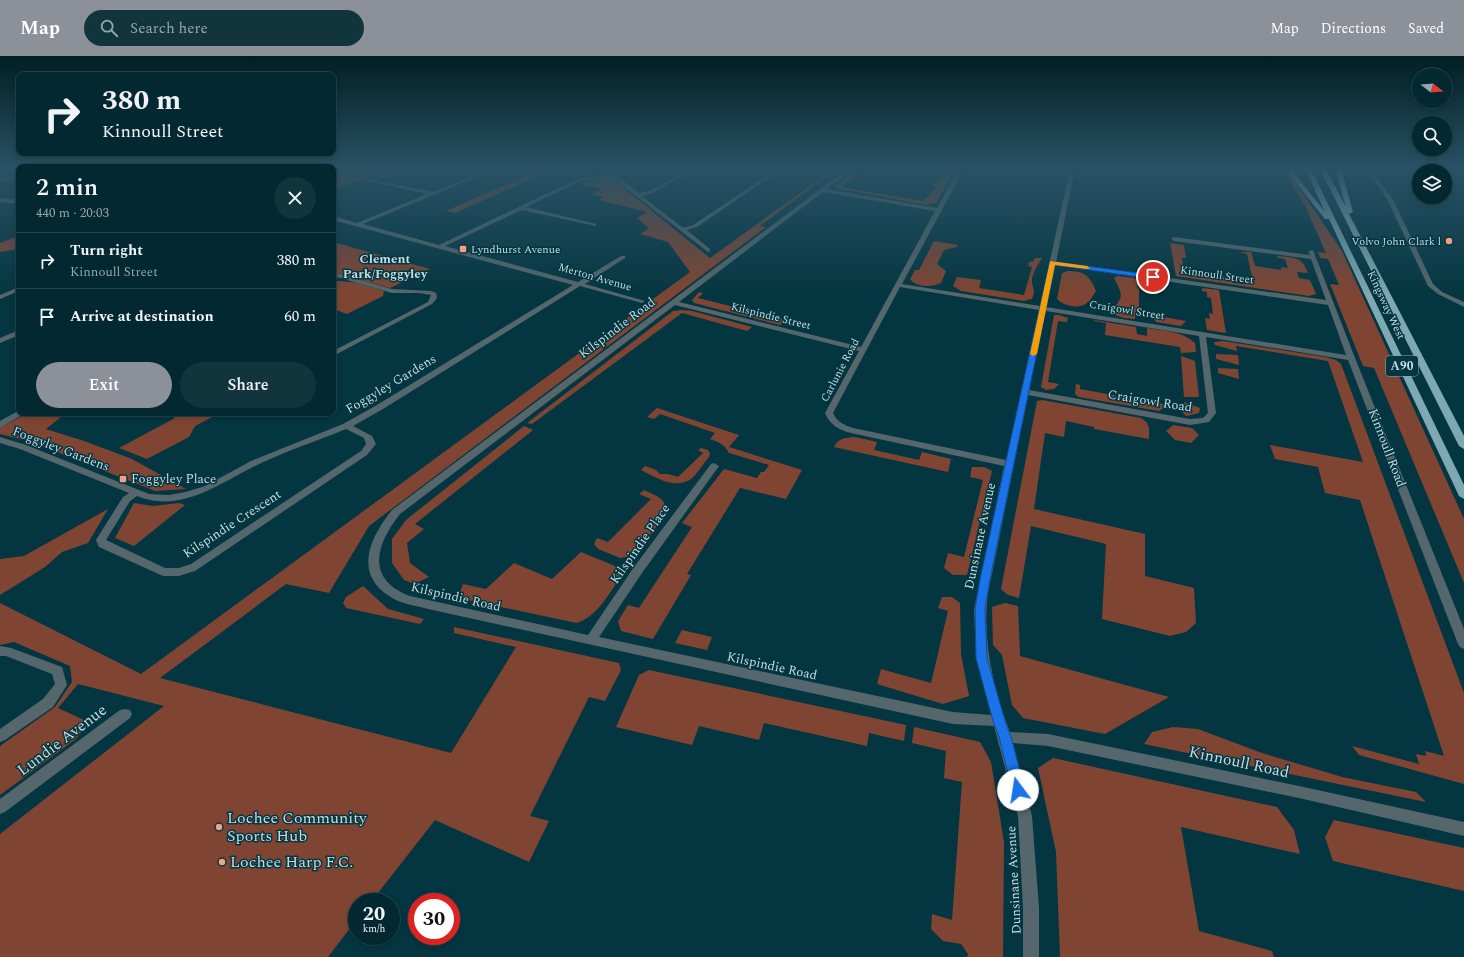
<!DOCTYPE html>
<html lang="en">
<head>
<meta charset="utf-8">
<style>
  :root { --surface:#032831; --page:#11343d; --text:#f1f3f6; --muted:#97a6ab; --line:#24444d; --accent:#8c9099 }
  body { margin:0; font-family:Spectral,serif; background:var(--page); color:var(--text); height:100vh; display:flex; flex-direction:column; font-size:15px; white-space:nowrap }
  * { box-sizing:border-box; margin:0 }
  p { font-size:13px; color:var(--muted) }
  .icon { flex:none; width:22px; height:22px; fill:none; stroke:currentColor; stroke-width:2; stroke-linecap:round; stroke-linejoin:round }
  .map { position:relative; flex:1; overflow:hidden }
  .panel { position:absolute; left:16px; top:108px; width:320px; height:252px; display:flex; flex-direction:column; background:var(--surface); border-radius:8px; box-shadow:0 2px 6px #0003,0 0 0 1px var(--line) }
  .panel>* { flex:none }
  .banner { position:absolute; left:16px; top:16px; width:320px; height:84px; border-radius:8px; box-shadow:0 2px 6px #0003,0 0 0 1px var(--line); background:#032831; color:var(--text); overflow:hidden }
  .needle { width:26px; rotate:107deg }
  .tools { position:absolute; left:1412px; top:12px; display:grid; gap:8px }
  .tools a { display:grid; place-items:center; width:40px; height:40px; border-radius:50%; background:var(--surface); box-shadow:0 2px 6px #0003,0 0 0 1px var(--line); font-size:20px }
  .speed { position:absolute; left:348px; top:837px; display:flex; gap:8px; font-size:20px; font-weight:700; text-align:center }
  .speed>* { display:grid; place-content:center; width:52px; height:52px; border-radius:50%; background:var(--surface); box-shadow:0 2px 6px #0003,0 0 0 1px var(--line); line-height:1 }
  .speed small { font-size:10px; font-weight:400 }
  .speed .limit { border:6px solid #d22; background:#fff; color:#111 }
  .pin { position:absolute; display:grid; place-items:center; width:34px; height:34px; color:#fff; margin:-17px; border:2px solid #fff; border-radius:50%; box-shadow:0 1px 4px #0007 }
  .me { position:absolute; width:44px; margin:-22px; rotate:346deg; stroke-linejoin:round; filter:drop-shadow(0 0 3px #0008) }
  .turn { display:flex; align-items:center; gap:14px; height:84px; padding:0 20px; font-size:18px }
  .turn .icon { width:52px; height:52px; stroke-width:2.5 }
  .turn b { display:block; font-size:28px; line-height:34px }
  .round { display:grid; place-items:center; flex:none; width:42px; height:42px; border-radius:21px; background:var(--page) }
  .headline { display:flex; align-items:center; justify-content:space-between; height:68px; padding:0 20px }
  h1 { font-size:24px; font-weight:600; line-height:30px }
  .button { display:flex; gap:8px; margin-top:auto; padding:8px 20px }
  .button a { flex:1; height:46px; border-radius:24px; background:var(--accent); color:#fff; font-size:16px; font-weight:600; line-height:46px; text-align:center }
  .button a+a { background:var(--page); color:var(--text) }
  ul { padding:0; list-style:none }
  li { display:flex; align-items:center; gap:12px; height:56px; padding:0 20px; border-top:1px solid var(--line) }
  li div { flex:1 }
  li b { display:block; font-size:15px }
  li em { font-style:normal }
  header { display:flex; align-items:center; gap:24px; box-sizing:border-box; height:56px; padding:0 20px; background:var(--accent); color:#fff }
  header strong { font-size:19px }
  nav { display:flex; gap:22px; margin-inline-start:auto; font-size:14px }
  .search { width:280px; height:36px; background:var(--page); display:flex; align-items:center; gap:10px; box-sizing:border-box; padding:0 14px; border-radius:22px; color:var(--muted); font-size:15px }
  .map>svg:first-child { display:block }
  .green { fill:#804532 }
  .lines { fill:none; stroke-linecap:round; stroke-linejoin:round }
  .minor { fill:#55676c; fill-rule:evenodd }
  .tertiary { fill:#55676c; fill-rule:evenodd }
  .trunk { fill:#7ea8b4; fill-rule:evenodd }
  .route { fill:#1a73e8; stroke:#114b97 }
  .slow { fill:#f59e0b }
  .poi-dot { fill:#f39f85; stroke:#043641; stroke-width:1.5 }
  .labels { text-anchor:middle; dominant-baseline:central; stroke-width:3; stroke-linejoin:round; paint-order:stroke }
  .far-poi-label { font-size:11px; fill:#c4dbe2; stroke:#043641; text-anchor:end }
  .far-street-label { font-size:11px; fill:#c4dbe2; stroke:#043641 }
  .shield { fill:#043641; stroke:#8aaab2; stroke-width:1 }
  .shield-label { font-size:12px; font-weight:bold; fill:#c4dbe2 }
  .far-quarter-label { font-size:13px; font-weight:bold; fill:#c4dbe2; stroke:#043641 }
  .street-label { font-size:13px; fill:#c4dbe2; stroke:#043641 }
  .poi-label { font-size:13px; fill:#c4dbe2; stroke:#043641; text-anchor:start }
  .near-street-label { font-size:16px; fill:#c4dbe2; stroke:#043641 }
  .near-poi-label { font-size:16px; fill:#c4dbe2; stroke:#043641; text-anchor:start }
</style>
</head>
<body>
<header>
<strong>Map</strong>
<div class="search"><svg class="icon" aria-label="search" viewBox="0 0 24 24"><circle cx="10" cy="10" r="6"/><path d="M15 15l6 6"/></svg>Search here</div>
<nav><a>Map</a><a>Directions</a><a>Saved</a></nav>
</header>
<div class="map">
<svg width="1464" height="901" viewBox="0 0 1464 901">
  <rect width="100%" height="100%" fill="#043641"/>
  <path class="green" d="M 333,113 L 409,113 L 381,123 L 379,120 L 372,119 L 333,134 Z
    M 540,113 L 554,113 L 455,157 L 446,155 Z
    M 833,113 L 837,113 L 760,170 L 766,171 L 369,470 L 329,537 L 286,528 L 160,622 L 451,697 L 516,591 L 454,577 L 454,571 L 619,607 L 621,614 L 605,645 L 589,641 L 530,760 L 549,765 L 529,806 L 435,764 L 371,846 L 357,846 L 357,863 L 328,901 L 0,901 L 0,778 L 164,650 L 78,628 L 58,652 L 84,664 L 84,672 L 76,683 L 0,739 L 0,690 L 55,651 L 72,626 L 70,610 L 14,586 L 0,589 L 0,547 L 141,618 L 690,216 L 668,186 L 640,178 L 649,172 L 637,162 L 647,156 L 599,144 L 603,141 L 592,138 L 602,133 L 580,128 L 587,125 L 610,121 L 710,202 Z
    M 858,113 L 870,113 L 863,113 L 841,131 L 923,145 L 937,131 L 932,130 L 948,113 L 955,113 L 936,147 L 926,149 L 836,132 L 835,130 Z
    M 1282,113 L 1285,113 L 1291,120 L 1342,195 L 1464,463 L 1464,527 L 1374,312 L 1363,310 L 1330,228 L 1339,229 L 1328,203 L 1320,202 L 1318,196 L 1326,197 L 1305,150 Z
    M 19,180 L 19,193 L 0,196 L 0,187 Z
    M 934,185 L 958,189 L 957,191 L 944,194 L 937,208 L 946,215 L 941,227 C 932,231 917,232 910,223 L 915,214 L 919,214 Z
    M 333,186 L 430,213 L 390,232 L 333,216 Z
    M 1170,187 L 1184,189 L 1186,202 L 1182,202 L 1184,216 L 1233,222 L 1234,227 L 1245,228 L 1244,224 L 1253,225 L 1247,198 L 1238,196 L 1251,196 L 1255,210 L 1281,214 L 1281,211 L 1288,212 L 1285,203 L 1278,202 L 1277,200 C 1294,202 1302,200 1308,217 L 1297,216 L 1299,222 L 1310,224 L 1316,238 L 1309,240 L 1176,220 Z
    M 1035,202 L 1042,202 C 1038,209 1031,218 1032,227 C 1034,235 1035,234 1032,243 L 1024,245 L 961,235 L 953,230 L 957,221 L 981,224 L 979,232 L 1024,239 L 1032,211 L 1028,210 L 1029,206 L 1034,205 Z
    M 1067,215 C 1085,215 1089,219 1096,235 C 1093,239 1091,244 1088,246 C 1080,254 1064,250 1057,243 L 1062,217 Z
    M 1117,220 L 1135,222 L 1137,225 L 1137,231 L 1139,232 L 1139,257 L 1135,257 L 1135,263 C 1127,262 1116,262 1111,255 C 1124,241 1123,239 1114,222 Z
    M 339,225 L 358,227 L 384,235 L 383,240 L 347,258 L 333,253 L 333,226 Z
    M 1202,232 L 1219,234 L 1226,277 L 1207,274 L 1205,262 L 1210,263 L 1209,257 L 1213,258 L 1211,242 L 1207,241 L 1207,236 L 1202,235 Z
    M 699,236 L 703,237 L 698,242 L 786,264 L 780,269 L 694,247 L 692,244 Z
    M 681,254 L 692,255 L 752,271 L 747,275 L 682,257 L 532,368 L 527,367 L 673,255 Z
    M 1054,259 L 1059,259 L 1068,262 L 1067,266 L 1058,265 L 1048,326 L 1059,328 L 1054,333 L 1046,334 L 1041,331 Z
    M 1152,259 L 1186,265 L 1181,270 L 1156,266 Z
    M 1094,264 L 1136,271 L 1137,278 L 1147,280 L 1147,272 C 1164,275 1182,275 1195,287 L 1196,296 L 1181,297 L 1180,291 L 1105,279 L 1106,267 L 1094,265 Z
    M 1223,285 L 1325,301 L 1336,304 L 1341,308 L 1464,637 L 1464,728 L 1359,699 L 1352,690 L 1419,708 L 1416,698 L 1426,700 L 1425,695 L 1444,700 L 1360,444 L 1325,437 L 1318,411 L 1275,403 L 1270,389 L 1363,406 L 1328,305 L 1236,290 L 1237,295 L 1215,289 L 1214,286 Z
    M 1216,298 L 1238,299 L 1239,309 L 1216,303 Z
    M 1181,300 L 1195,305 L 1199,341 L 1184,341 Z
    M 1218,312 L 1238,313 L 1239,323 L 1218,317 Z
    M 1076,328 L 1080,329 L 1080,333 L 1168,349 L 1159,355 L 1079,341 L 1075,338 Z
    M 1042,344 L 1141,362 C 1151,368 1149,373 1149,383 L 1094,373 L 1094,371 L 1066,365 L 1064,381 L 1045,377 L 1034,453 L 1145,478 L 1145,520 L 1194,532 L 1196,567 L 1186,576 L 1170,580 L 1102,563 L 1106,488 L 1031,470 L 1019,542 L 1008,539 L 1001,533 L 1037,345 Z
    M 1184,346 L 1200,352 L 1199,357 L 1186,360 L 1178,351 L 1185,352 Z
    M 657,352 L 739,379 L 729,391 L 802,414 L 786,443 L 740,432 L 687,518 L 691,519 L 653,583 L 621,575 L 618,565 L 628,549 L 639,552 L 692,471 L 682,467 L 724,413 L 757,422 L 761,416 L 764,416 L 769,409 L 729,397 C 725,389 719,386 710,383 L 715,377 L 660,358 L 654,363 L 647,361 Z
    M 27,357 L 66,357 L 46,373 L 84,385 L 132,403 L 186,433 L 155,435 L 32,386 L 0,378 L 0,372 Z
    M 162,357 L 220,357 L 195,370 L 189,381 L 147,403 L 119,392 L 175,362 Z
    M 1173,369 L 1192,372 L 1199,379 L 1191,387 L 1175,384 L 1166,375 Z
    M 524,370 L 533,374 L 415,468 L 424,473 L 407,487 L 410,507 L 429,521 L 414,528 L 404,524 L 392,507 L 392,483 L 406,464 Z
    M 855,381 L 877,386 L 874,394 L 919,404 L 922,396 L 951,403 L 948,416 L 834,391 C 838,382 845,382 855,381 Z
    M 701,392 L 708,394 L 710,397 L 709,401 C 703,408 697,418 691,423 C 675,434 655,421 641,414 L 645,410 L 656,414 L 660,418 L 668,418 L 678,421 L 703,397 L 698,394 Z
    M 972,411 L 984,411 L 992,415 L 967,519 L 953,519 L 944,512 L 948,497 L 964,501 L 983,424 L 970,421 Z
    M 644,434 C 656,440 667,442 666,457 L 636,499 L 620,502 L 598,493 L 594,488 L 597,482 L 608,486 L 651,443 L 639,438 Z
    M 134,447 L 153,450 L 179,447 L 185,449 L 134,490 L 115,482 Z
    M 108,453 L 88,487 L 62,496 L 45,511 L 0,539 L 0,503 L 24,500 Z
    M 581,496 L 615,510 L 622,519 C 609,537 598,560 577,567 L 458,542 L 463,528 L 486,533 L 514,507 L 552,523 Z
    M 363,530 L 388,553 L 424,563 L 420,568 L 346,552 L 343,547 L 346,541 Z
    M 942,541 L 952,541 L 960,547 L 961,598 L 969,640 L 943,648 L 877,628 L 881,613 L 931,627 L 948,555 L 938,552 Z
    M 1005,547 L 1018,550 L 1020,600 L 1169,641 L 1105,678 L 1023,662 L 1012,649 L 1002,599 L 993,589 L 992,551 Z
    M 682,574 L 712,581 L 707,594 L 675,587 Z
    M 649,614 L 906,669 L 904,685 L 869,677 L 867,690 L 764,667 L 759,684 L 699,670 L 692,689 L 616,671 L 639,619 Z
    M 914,671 L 980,686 L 991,706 L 1004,786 L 1003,901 L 967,901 L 968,898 L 961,888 L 943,885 L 931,873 L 932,858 L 952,864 L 962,726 L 944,722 L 946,695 L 912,687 Z
    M 1173,671 L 1198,673 L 1262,697 L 1342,721 L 1416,736 L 1426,746 L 1144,688 L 1152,676 Z
    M 1053,702 L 1277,751 L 1294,774 L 1300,798 L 1181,771 L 1199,875 L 1272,895 L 1274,901 L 1060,901 L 1056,796 L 1038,712 Z
    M 1334,764 L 1464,792 L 1464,835 L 1333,805 L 1325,781 Z"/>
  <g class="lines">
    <path class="minor" d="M 491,113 L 497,113 L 363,168 L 439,189 L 575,124 L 607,117 L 605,114 L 614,117 L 639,137 L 649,135 L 690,113 L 695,113 L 653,137 L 642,140 L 683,172 L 693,169 L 769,118 L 752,114 L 752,113 L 759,113 L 776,117 L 697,171 L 687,174 L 710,193 L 710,195 L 708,196 L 610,120 L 579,126 L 526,151 L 596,168 L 596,170 L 522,154 L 445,190 L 578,226 L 621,200 L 625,200 L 625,202 L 585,228 L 645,245 L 642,247 L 580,230 L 383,353 L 353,370 L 372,380 L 376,388 L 367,399 L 195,515 L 179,520 L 163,520 L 99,491 L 96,484 L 123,441 L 129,437 L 20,393 L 0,387 L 0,381 L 26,389 L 149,438 L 168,439 L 186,436 L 205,430 L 251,405 L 343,368 L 377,349 L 573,229 L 333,164 L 333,160 L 357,167 L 427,138 L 365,124 L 365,122 L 432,136 ZM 346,373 L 364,382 L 366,388 L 361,395 L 191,508 L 179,512 L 165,512 L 106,484 L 130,445 L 137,440 C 181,458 220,427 257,409 C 286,395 317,385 346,373 Z
      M 847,113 L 853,113 L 827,133 L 937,152 L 958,113 L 964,113 L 902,228 L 1040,250 L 1070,113 L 1075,113 L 1056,206 L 1326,244 L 1311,203 L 1174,185 L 1171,183 L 1174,181 L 1310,199 L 1308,195 L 1313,194 L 1355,302 L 1464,573 L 1464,593 L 1460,591 L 1458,588 L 1348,304 L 1206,281 L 1216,357 L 1209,366 L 1190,369 L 1028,339 L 988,538 C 982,584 993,632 1010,676 L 1048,678 L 1299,730 L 1464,766 L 1464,780 L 1299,742 L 1048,690 L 1013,687 L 1032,760 L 1039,852 L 1039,901 L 1023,901 L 1023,852 L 1018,760 L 994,670 L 953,668 L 428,553 C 418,550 408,549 398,545 C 352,523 367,485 392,454 ZM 823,136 L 935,155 L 861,291 L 679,246 ZM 1055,209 L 1328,249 L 1346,299 L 1046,251 ZM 900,231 L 1039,254 L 1006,404 L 853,372 C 844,369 837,366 833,357 ZM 675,249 L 859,295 L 825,357 C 830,369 839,374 851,377 L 1004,410 L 974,553 L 976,602 L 991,659 L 953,656 L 599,581 L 642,517 L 719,410 L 714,407 L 711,408 L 634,511 L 588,579 L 410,540 C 365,523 376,488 400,458 ZM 1046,255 L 1199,280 L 1208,357 L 1203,362 L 1190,363 L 1029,334 Z
      M 1367,113 L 1371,113 L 1394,145 L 1433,228 L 1442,236 L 1464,246 L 1464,251 L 1438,238 L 1428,230 L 1388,145 Z
      M 19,119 L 19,123 L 0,126 L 0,122 Z
      M 0,142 L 19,144 L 19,148 L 0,146 Z
      M 333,216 L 392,233 L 431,235 L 436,237 L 437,242 L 432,248 L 333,300 L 333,295 L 428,246 L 431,239 L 419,237 L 392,237 L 333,220 Z
      M 19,274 L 19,279 L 0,287 L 0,282 Z
      M 18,355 L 19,357 L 25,357 L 0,372 L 0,365 Z
      M 0,590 L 11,592 L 62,611 L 67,629 L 53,651 L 5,684 L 0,686 L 0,673 L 43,643 L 55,628 L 52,618 L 6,600 L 0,600 Z
      M 125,653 L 130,654 L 132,658 L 130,662 L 5,756 L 0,758 L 0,743 L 120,654 Z"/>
    <path class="tertiary" d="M 19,231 L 19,235 L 0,243 L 0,239 Z"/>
    <path class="trunk" d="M 1285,113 L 1291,113 L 1325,156 L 1305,113 L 1311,113 L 1464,429 L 1464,443 L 1459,440 L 1329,163 L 1325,163 Z
      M 1320,113 L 1326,113 L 1346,151 L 1335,113 L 1341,113 L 1353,156 L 1349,158 L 1464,380 L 1464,393 L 1459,390 Z"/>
  </g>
  <linearGradient id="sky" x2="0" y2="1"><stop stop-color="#021e24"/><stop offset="0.47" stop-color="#295265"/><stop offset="1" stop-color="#295265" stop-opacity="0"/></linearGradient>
  <rect width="1464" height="239" fill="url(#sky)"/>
  <path class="route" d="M 1050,205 L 1153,219 L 1156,221 L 1153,223 L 1055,209 L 990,523 L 985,553 L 987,602 L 1005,665 L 1011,681 L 1025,734 L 1023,738 L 1018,739 L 1014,738 L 1012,734 L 999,681 L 993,665 L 976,602 L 975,553 L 980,523 Z"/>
  <path class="slow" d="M 1050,205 L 1087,210 L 1090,212 L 1087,213 L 1055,209 L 1037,298 L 1033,300 L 1030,298 Z"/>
  <g class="poi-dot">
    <circle cx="1449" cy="185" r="4"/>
    <rect x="459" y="189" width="8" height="8" rx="2"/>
    <rect x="119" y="419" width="8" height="8" rx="2"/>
    <circle cx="219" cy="771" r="4"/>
    <circle cx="222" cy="806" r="4"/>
  </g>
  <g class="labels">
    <g class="far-poi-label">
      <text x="1441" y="185">Volvo John Clark l</text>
      <text x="471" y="193" text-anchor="start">Lyndhurst Avenue</text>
    </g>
    <g class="far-street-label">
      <text transform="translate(1217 219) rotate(8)">Kinnoull Street</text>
      <text transform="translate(595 221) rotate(16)">Merton Avenue</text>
      <text transform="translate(1386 249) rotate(65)">Kingsway West</text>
      <text transform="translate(1127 254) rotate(9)">Craigowl Street</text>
      <text transform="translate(771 260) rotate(14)">Kilspindie Street</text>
      <text transform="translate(840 314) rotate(-62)">Carlunie Road</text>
    </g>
    <rect class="shield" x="1386" y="300" width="32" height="20" rx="3"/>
    <g class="shield-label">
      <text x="1402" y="310">A90</text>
    </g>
    <g class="far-quarter-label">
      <text x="385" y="203">Clement<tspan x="385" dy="15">Park/Foggyley</tspan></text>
    </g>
    <g class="street-label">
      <text transform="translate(617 272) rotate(-37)">Kilspindie Road</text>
      <text transform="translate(391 328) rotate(-31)">Foggyley Gardens</text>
      <text transform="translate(1150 345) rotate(9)">Craigowl Road</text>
      <text transform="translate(1387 392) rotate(69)">Kinnoull Road</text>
      <text transform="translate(61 393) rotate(21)">Foggyley Gardens</text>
      <text transform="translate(232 468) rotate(-33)">Kilspindie Crescent</text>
      <text transform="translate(980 480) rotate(-78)">Dunsinane Avenue</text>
      <text transform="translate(640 488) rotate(-55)">Kilspindie Place</text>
      <text transform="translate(456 541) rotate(13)">Kilspindie Road</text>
      <text transform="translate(772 610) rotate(12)">Kilspindie Road</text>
      <text transform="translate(1014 824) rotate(-93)">Dunsinane Avenue</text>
    </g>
    <g class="poi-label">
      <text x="131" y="423">Foggyley Place</text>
    </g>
    <g class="near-street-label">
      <text transform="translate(62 684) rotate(-37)">Lundie Avenue</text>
      <text transform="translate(1239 706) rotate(12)">Kinnoull Road</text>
    </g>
    <g class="near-poi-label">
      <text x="227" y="762">Lochee Community<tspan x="227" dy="18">Sports Hub</tspan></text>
      <text x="230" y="806">Lochee Harp F.C.</text>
    </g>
  </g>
</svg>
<div class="tools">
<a><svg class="needle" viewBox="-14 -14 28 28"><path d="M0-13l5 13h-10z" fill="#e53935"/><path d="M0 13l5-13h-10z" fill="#97a6ab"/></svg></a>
<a><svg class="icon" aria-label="search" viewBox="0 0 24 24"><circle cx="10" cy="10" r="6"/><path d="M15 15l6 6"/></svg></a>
<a><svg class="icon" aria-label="layers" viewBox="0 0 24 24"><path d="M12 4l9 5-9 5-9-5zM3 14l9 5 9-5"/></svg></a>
</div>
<div class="speed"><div>20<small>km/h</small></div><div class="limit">30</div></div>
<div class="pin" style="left:1153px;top:221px;background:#d93025"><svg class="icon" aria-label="arrive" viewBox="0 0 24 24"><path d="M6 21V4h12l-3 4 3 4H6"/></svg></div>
<svg class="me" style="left:1018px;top:734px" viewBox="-20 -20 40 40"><circle r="19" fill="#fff"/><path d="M0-13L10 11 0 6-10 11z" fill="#1a73e8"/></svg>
<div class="banner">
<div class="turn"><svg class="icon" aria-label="right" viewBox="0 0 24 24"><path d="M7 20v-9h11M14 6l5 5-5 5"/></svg><div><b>380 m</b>Kinnoull Street</div></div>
</div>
<section class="panel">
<div class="headline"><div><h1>2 min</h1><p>440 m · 20:03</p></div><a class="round"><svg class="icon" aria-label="close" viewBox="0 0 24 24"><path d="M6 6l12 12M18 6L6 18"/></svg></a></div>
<ul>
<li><svg class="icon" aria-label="right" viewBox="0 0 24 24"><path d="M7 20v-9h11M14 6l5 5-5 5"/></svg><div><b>Turn right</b><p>Kinnoull Street</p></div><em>380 m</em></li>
<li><svg class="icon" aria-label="arrive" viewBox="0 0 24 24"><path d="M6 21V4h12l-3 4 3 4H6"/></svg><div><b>Arrive at destination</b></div><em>60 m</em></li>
</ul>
<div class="button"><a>Exit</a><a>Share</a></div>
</section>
</div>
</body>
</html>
